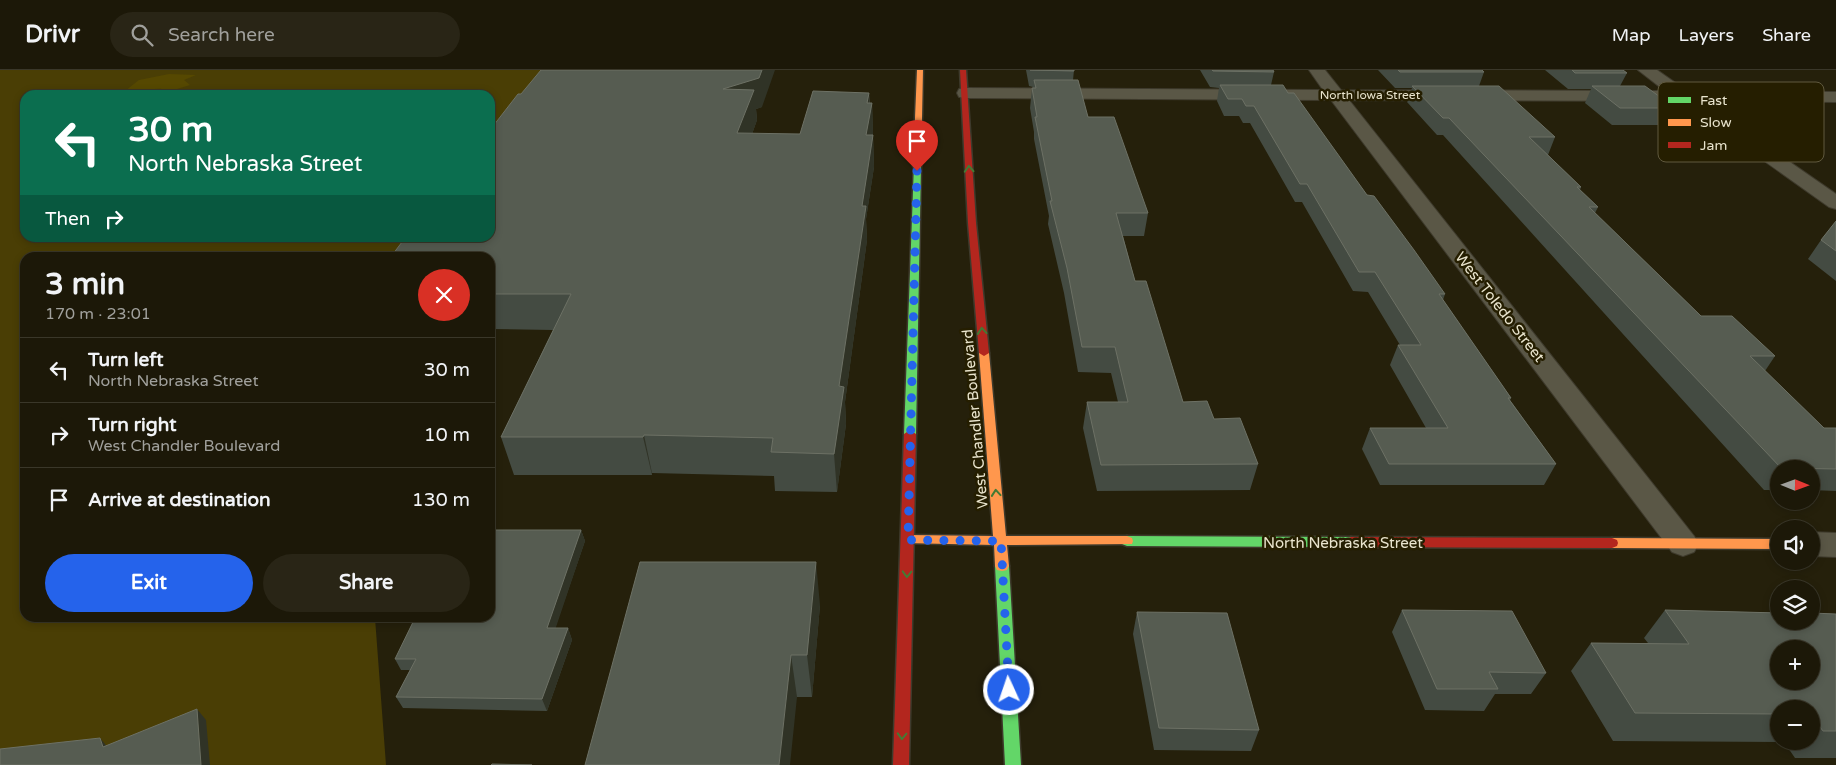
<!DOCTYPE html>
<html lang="en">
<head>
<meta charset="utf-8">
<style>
  :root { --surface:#1c1808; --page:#292516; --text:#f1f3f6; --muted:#a0a09c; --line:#3a3729; --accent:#2563eb }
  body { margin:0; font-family:"Varela Round",sans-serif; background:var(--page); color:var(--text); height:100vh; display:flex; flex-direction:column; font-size:19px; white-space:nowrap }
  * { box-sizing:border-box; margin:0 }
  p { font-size:16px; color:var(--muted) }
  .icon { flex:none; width:28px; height:28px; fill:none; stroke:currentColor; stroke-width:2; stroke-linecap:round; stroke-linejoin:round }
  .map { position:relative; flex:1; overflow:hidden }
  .side { position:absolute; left:20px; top:182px; width:475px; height:370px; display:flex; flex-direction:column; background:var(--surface); border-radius:15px; box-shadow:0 2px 8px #0003,0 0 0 1px var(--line) }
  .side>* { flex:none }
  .guide { position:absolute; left:20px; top:20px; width:475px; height:152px; border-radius:15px; box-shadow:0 2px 8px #0003,0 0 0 1px var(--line); background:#0b6e4f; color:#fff; overflow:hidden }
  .needle { width:32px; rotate:91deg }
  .fabs { position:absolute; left:1770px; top:390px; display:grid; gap:10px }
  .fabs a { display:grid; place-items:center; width:50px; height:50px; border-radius:50%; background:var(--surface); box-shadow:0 2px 8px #0003,0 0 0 1px var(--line); font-size:25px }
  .pin { position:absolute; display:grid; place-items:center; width:42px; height:42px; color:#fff; margin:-51px -21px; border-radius:50% 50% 50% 0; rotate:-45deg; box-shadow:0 0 5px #0007 }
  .pin .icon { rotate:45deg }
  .me { position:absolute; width:55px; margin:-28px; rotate:357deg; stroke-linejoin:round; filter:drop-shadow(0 0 4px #0008) }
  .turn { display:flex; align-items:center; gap:18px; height:105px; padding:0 25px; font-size:22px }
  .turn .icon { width:65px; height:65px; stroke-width:2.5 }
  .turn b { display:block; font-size:35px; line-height:42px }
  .then { display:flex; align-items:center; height:48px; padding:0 25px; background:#0003; gap:10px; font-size:19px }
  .round { display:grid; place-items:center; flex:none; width:52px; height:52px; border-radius:26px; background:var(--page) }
  .summary { display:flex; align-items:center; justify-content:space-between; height:85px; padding:0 25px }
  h1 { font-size:30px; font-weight:800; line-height:38px }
  .button { display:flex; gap:10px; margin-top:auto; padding:10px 25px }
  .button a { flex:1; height:58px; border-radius:30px; background:var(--accent); color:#fff; font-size:20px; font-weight:800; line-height:58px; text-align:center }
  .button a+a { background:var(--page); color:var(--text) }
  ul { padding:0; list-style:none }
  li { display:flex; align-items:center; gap:15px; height:65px; padding:0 25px; border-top:1px solid var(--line) }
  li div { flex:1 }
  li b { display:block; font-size:19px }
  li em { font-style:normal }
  header { display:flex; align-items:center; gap:30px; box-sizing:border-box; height:70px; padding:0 25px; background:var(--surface); border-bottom:1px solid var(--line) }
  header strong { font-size:24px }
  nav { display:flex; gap:28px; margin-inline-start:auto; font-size:18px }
  .search { width:350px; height:45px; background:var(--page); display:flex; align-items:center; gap:12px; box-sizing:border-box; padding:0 18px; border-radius:28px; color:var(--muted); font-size:19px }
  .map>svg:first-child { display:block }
  .green { fill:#4a3e05 }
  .forest { fill:#564801 }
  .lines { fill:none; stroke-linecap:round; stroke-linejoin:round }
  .street-casing { stroke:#3e3a2c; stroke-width:2 }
  .fast-casing { stroke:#3e3a2c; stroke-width:3 }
  .slow-casing { stroke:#3e3a2c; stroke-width:3 }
  .jam-casing { stroke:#3e3a2c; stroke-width:3 }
  .street { fill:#5a5746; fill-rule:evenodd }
  .fast { fill:#63d668; fill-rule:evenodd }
  .slow { fill:#ff974d; fill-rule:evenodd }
  .jam { fill:#b3261e; fill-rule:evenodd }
  .wall { fill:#444b42; fill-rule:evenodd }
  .shaded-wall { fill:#303326 }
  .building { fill:#565c51; stroke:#6d7165; fill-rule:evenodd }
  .oneway { stroke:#447a34 }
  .route { stroke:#2563eb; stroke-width:9; stroke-dasharray:0 16.2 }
  .labels { text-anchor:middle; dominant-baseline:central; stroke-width:5; stroke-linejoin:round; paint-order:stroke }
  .far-street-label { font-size:12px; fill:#e9e4cd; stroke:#251e00 }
  .street-label { font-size:15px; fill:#e9e4cd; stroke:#251e00 }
  .key { fill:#251e00; stroke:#60593e; stroke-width:1 }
  .key-label { font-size:14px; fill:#e9e4cd }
</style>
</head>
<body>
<header>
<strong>Drivr</strong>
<div class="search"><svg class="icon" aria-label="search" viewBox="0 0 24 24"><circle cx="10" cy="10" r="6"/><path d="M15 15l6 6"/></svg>Search here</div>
<nav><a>Map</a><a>Layers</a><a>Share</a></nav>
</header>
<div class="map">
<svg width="1836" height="695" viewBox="0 0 1836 695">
  <rect width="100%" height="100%" fill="#25200b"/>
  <path class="green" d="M 0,0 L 556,0 L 490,99 L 490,25 L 25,25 L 25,168 L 438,168 L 423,188 L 25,188 L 25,548 L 375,548 L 386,695 L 0,695 Z"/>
  <path class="forest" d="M 169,4 L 196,5 L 184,10 L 190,15 L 164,23 L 162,19 C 149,18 137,23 125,21 L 139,10 Z"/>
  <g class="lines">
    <g class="street-casing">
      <path id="street" d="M 1309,0 L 1325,0 L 1341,20 L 1665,21 L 1638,0 L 1657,0 L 1687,21 L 1836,22 L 1836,32 L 1702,31 L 1836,124 L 1836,139 L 1829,137 L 1680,31 L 1349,30 L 1694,466 L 1699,474 L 1694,482 L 1683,486 L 1672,482 L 1331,30 L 965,28 L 959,27 L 957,23 L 959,19 L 965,18 L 1323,20 Z
        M 1811,462 L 1836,463 L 1836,487 L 1811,486 Z"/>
    </g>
    <g class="fast-casing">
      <path id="fast" d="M 914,94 L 921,96 L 916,364 L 910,368 L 904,364 Z
        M 1127,466 L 1351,467 L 1356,469 L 1357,472 L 1356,475 L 1351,477 L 1127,476 L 1122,474 L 1121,471 L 1122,468 Z
        M 1002,491 L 1007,492 L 1009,496 L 1021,695 L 1005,695 L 995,496 L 997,492 Z"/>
    </g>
    <g class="slow-casing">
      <path id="slow" d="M 917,0 L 923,0 L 921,96 L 917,98 L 913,96 Z
        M 984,280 L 989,283 L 1006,466 L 1127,466 L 1132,468 L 1133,471 L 1132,474 L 1007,475 L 1009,496 L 1007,500 L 1002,501 L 997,500 L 995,496 L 994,475 L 903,473 L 902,470 L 903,467 L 908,465 L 993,466 L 979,283 Z
        M 1612,468 L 1779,469 L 1779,479 L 1612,478 L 1607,476 L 1606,473 L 1607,470 Z"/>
    </g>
    <g class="jam-casing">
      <path id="jam" d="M 960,0 L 966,0 L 976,153 L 989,283 L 984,286 L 979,283 L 968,153 Z
        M 910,360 L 916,364 L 909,695 L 893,695 L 904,364 Z
        M 1351,467 L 1612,468 L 1617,470 L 1618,473 L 1617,476 L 1612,478 L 1351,477 L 1346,475 L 1345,472 L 1346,469 Z"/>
    </g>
    <use href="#street" class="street"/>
    <use href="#fast" class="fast"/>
    <use href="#slow" class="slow"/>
    <use href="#jam" class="jam"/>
  </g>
  <path class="wall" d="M 1026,0 L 1074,0 L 1073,10 L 1088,47 L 1148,143 L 1144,166 L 1123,166 L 1135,211 L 1183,332 L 1214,349 L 1258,394 L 1250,420 L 1097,421 L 1083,358 L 1087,332 L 1118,332 L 1111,303 L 1078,302 L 1064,223 L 1048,154 L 1049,146 L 1034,69 L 1034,62 L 1030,38 L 1032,18 L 1033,18 L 1033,17 L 1029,16 Z
    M 1200,0 L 1273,0 L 1274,2 L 1271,15 L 1288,23 L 1367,125 L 1445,224 L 1443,230 L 1511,328 L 1510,330 L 1556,394 L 1544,415 L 1380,415 L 1362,379 L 1370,358 L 1426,358 L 1390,295 L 1398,275 L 1400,275 L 1368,222 L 1353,221 L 1302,132 L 1295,132 L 1250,53 L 1243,53 L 1239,46 L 1224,46 L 1217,31 L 1219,18 L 1210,17 Z
    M 1378,0 L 1482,0 L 1484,2 L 1479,16 L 1555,67 L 1548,85 L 1581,117 L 1580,120 L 1598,137 L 1595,143 L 1701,246 L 1775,286 L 1765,301 L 1824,358 L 1836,358 L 1836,421 L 1811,420 L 1811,399 L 1779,399 L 1779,420 L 1764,420 L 1443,65 L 1437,65 L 1407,32 L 1412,18 L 1395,18 Z
    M 1545,0 L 1623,0 L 1627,3 L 1620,16 L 1675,38 L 1666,55 L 1612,55 L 1585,33 L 1591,19 L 1568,19 Z
    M 869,23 L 870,33 L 872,33 L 874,97 L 866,149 L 867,170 L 845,332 L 846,354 L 837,422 L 775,421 L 774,406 L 652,403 L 652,405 L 514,405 L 501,367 L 553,260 L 490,259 L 490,60 L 762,37 L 756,39 L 757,50 L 752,64 L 800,64 Z
    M 1836,151 L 1836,211 L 1808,189 L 1821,170 Z
    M 581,460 L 585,471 L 555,558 L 568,558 L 572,570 L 547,641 L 403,638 L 396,627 L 410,600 L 401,600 L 395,589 Z
    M 820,535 L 812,627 L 797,627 L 585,695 Z
    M 1402,540 L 1546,603 L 1531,624 L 1495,624 L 1484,641 L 1425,640 L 1392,562 Z
    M 1665,540 L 1836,544 L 1836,688 L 1795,688 L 1784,672 L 1613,671 L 1571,601 L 1591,573 L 1648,573 L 1644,568 ZM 1779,639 L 1811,639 L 1811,671 L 1779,671 Z
    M 1137,542 L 1259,660 L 1251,681 L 1154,680 L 1133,564 Z"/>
  <path class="shaded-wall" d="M 762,0 L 775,0 L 762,37 L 756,39 L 757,50 L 741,95 L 723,19 Z
    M 869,23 L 870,44 L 872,33 L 873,63 L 867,96 L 866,65 L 867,33 Z
    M 873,65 L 874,97 L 866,149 L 867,170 L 845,332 L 846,354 L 837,422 L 834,384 L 839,316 L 862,136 Z
    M 644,365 L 652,403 L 652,405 L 643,367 Z
    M 581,460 L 585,471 L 552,569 L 547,558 Z
    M 816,492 L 820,535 L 812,627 L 807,585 Z
    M 568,558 L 572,570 L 547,641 L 542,629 Z
    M 791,585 L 797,627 L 790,695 L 779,695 Z
    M 197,639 L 206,650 L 210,695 L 201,695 Z
    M 100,668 L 110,680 L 103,677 Z"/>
  <path class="building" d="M 541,0 L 762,0 L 759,8 L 723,19 L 754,20 L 737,63 L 800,64 L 813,21 L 869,23 L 867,33 L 872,33 L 866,65 L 873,65 L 862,136 L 866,136 L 839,316 L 844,317 L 834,384 L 771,382 L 773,368 L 644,365 L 643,367 L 501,367 L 571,224 L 490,224 L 490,188 L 390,188 L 405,168 L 490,168 L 490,60 L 518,24 L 521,24 Z
    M 1030,0 L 1074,0 L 1074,1 L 1031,0 Z
    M 1212,0 L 1273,0 L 1274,2 L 1213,1 Z
    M 1398,0 L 1482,0 L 1484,2 L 1400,2 Z
    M 1572,0 L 1623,0 L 1627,3 L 1575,3 Z
    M 1034,10 L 1078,10 L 1088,47 L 1114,47 L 1148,143 L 1116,143 L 1135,211 L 1146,211 L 1183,332 L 1207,331 L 1214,349 L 1240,348 L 1258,394 L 1101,395 L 1087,332 L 1128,332 L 1115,277 L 1082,277 L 1067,198 L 1050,131 L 1052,131 L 1035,47 L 1037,47 L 1032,18 L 1036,18 Z
    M 1220,15 L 1283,15 L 1288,23 L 1294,23 L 1367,125 L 1374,126 L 1414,180 L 1445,224 L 1439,224 L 1511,328 L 1508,328 L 1556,394 L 1389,394 L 1370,358 L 1448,358 L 1398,275 L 1421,275 L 1375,202 L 1359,202 L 1307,114 L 1300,114 L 1254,36 L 1246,36 L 1242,29 L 1228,29 Z
    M 1412,16 L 1499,16 L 1555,67 L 1529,67 L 1581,117 L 1577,117 L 1598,137 L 1589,137 L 1701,246 L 1732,246 L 1775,286 L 1750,286 L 1824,358 L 1836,358 L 1836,399 L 1781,398 L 1449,48 L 1443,48 Z
    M 1592,16 L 1645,16 L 1675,38 L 1620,38 Z
    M 1836,151 L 1836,181 L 1821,170 Z
    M 490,460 L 581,460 L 547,558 L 568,558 L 542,629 L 396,627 L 416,589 L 395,589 L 415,548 L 490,548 Z
    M 640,492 L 816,492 L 807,585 L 791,585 L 779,695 L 585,695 Z
    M 1402,540 L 1512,541 L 1546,603 L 1489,602 L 1498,619 L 1437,619 Z
    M 1665,540 L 1779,543 L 1779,551 L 1811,551 L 1811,543 L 1836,544 L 1836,661 L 1823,661 L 1811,645 L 1811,639 L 1779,639 L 1779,644 L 1635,643 L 1591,573 L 1689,574 ZM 1779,579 L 1811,579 L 1811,611 L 1779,611 Z
    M 1137,542 L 1227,543 L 1259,660 L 1159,658 Z
    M 197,639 L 201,695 L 0,695 L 0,679 L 100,668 L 103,677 Z
    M 492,694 L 532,695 L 491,695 Z"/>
  <defs><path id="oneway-chevron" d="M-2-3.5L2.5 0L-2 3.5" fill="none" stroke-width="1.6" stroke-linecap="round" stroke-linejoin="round" transform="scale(1.25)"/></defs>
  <g class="oneway">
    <use href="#oneway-chevron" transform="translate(969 99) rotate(-93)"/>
    <use href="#oneway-chevron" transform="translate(982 261) rotate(-95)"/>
    <use href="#oneway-chevron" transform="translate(996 423) rotate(-95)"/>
    <use href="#oneway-chevron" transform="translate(907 504) rotate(92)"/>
    <use href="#oneway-chevron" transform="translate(902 666) rotate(92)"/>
  </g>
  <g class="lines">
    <path class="route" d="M 917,101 L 908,470 L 1001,471 L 1009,620"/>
  </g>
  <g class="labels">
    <g class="far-street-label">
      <text x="1370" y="25">North Iowa Street</text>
    </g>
    <g class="street-label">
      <text transform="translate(1500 237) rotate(52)">West Toledo Street</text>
      <text transform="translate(975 349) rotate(-95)">West Chandler Boulevard</text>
      <text x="1343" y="473">North Nebraska Street</text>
    </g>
  </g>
  <rect x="1658" y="12" width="166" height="80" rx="8" class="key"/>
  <rect x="1668" y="27" width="23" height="6" fill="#63d668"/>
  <rect x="1668" y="49" width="23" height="7" fill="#ff974d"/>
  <rect x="1668" y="72" width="23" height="6" fill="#b3261e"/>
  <g class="key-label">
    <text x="1700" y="35">Fast</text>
    <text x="1700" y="57">Slow</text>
    <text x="1700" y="80">Jam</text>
  </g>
</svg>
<div class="fabs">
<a><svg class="needle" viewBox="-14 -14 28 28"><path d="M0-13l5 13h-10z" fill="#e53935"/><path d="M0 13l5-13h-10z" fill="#a0a09c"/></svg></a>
<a><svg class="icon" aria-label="sound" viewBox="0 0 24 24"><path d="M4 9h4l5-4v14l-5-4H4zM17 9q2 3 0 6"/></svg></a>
<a><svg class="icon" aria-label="layers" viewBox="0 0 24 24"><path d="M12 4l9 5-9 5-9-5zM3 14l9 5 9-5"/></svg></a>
<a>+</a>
<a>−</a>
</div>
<div class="pin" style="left:917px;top:101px;background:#d93025"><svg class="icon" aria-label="arrive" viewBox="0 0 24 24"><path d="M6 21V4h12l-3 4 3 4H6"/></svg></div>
<svg class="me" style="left:1009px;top:620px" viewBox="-20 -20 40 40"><circle r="17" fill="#2563eb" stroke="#fff" stroke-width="3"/><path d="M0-11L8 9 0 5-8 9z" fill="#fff"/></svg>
<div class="guide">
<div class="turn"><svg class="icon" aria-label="left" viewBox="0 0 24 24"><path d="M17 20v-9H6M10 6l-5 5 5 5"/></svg><div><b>30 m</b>North Nebraska Street</div></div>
<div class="then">Then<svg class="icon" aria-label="right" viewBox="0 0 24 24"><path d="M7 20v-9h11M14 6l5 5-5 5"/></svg></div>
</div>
<section class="side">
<div class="summary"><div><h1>3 min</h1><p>170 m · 23:01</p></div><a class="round" style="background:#d93025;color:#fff"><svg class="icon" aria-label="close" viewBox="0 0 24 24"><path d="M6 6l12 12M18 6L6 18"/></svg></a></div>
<ul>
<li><svg class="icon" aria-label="left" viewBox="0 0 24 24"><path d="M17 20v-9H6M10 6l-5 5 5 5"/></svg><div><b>Turn left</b><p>North Nebraska Street</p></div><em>30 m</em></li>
<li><svg class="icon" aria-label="right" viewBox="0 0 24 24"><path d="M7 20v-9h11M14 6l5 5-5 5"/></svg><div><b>Turn right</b><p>West Chandler Boulevard</p></div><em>10 m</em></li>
<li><svg class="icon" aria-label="arrive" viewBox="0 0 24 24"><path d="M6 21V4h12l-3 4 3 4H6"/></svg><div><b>Arrive at destination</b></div><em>130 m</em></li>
</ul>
<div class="button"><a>Exit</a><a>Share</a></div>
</section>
</div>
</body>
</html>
